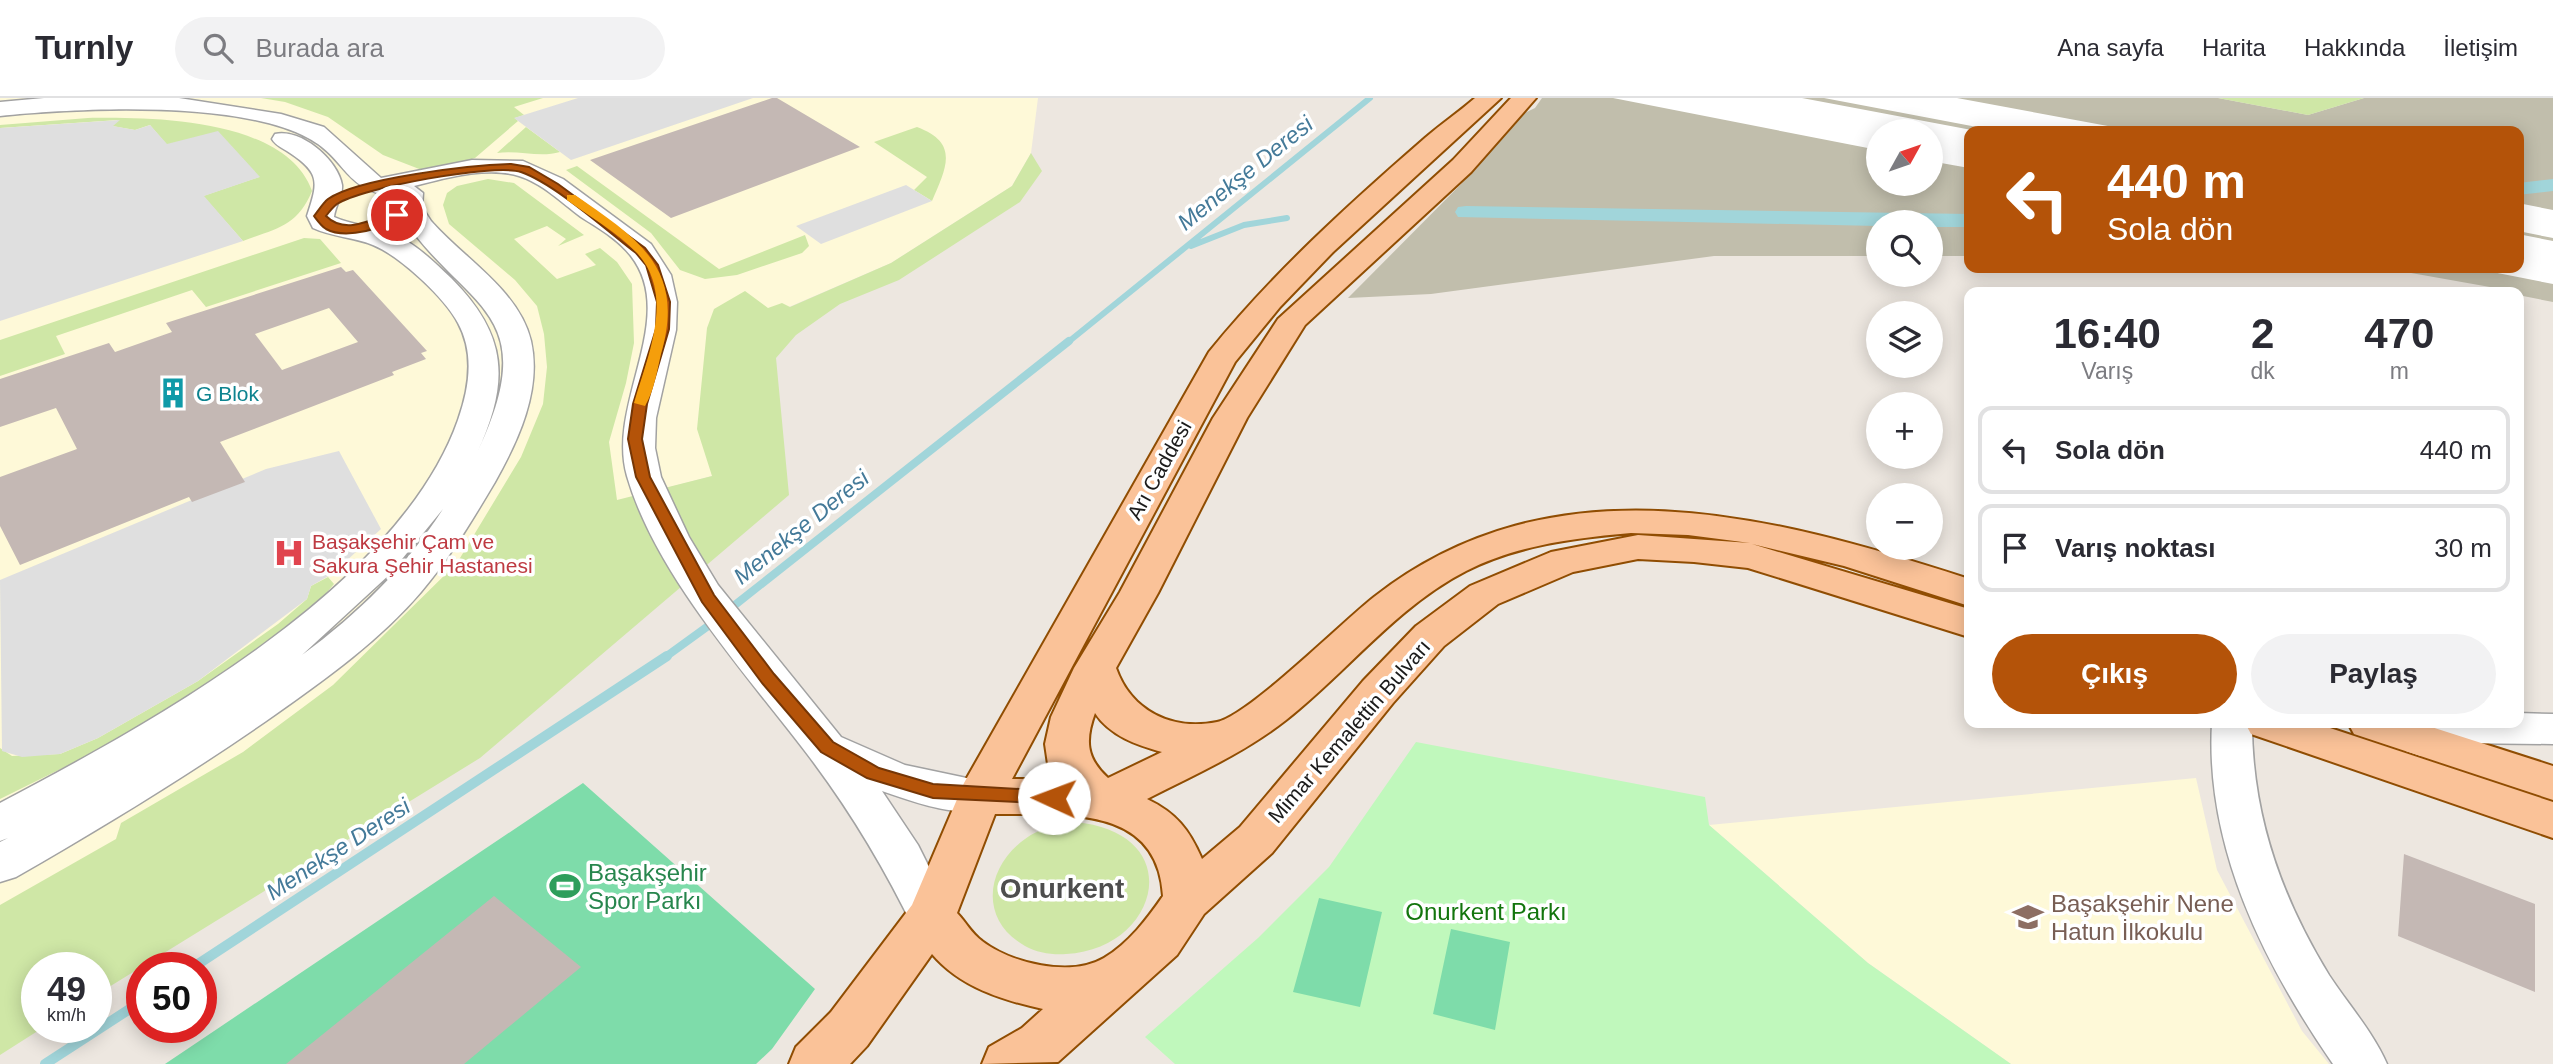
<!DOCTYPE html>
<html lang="tr">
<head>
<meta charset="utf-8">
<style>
  :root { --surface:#fff; --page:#f2f2f3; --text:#2b2b33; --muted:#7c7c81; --line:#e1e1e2; --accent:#b45309 }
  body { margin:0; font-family:Arial,sans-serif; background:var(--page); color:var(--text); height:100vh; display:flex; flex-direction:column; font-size:26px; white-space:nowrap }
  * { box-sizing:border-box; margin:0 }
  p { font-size:23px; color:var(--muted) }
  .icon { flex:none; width:38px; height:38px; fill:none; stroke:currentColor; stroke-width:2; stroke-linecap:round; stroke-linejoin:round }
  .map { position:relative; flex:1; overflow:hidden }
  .side { position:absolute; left:1964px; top:189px; width:560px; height:441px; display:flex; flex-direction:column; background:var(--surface); border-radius:14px; box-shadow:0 4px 18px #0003 }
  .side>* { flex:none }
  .guide { position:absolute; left:1964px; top:28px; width:560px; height:147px; border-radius:14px; box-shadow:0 4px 18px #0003; background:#b45309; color:#fff; overflow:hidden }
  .needle { width:46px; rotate:50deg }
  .fabs { position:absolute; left:1866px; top:21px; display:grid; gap:14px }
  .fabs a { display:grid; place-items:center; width:77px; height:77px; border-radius:50%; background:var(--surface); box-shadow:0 4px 18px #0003; font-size:35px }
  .speed { position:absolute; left:21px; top:854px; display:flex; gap:14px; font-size:35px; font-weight:700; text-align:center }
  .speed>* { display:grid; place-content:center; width:91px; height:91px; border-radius:50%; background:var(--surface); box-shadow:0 4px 18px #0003; line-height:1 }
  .speed small { font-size:18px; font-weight:400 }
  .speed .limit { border:10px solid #d22; background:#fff; color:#111 }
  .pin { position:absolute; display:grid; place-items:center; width:60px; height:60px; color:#fff; margin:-30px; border:4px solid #fff; border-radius:50%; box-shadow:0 2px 7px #0007 }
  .me { position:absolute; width:77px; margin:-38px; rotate:272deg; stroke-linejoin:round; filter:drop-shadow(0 0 5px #0008) }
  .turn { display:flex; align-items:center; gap:24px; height:147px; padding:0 28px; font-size:32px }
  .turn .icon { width:91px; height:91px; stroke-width:2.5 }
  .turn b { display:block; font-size:49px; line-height:60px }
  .eta { display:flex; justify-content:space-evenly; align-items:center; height:119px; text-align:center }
  .eta b { font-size:42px; font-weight:700; line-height:49px }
  .button { display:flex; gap:14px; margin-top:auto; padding:14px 28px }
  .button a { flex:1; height:80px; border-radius:42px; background:var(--accent); color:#fff; font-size:28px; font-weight:700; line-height:80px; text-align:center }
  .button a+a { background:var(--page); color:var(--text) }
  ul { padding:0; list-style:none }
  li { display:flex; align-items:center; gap:21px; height:88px; margin:0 14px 10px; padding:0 14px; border:4px solid var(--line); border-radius:14px }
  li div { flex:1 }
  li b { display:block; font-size:26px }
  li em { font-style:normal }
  header { display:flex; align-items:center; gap:42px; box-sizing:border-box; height:98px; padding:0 35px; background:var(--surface); border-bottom:2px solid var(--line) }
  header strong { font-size:33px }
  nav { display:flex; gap:38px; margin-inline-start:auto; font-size:24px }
  .search { width:490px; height:63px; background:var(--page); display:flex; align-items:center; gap:18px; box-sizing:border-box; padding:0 24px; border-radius:38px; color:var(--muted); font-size:26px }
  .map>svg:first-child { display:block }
  .education { fill:#fef9d8 }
  .construction { fill:#c1beac; fill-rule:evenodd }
  .grass { fill:#cfe7a6 }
  .park { fill:#c0f8bc }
  .pitch { fill:#7edcaa }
  .parking { fill:#dfdfdf }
  .pier { fill:#fff }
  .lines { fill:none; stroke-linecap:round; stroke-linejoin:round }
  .stream-far2 { stroke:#a1d5da; stroke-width:6 }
  .stream-far1 { stroke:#a1d5da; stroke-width:8 }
  .stream { stroke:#a1d5da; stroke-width:10 }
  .canal { fill:#a1d5da; fill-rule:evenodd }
  .building { fill:#c4b8b4; fill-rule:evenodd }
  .minor-casing { stroke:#a2a2a2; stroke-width:3 }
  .major-casing { stroke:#904d02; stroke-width:4 }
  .minor { fill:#fff; fill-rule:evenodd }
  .major { fill:#fac298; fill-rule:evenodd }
  .route { fill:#b45309; stroke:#753606; stroke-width:2 }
  .slow { fill:#f59e0b }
  .labels { text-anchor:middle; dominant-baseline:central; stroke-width:7; stroke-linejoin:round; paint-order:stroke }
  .culture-label { font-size:21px; fill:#0d838f; stroke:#fff; text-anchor:start }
  .street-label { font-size:21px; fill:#1b1b1b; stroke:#fff }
  .health-label { font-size:21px; fill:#be3a42; stroke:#fff; text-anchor:start }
  .water-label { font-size:23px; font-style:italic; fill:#447a99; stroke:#fff }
  .near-leisure-label { font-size:24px; fill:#27864d; stroke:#fff; text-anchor:start }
  .near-education-label { font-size:24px; fill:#785e54; stroke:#fff; text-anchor:start }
  .near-park-label { font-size:24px; fill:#13750d; stroke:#fff }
  .near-quarter-label { font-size:28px; font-weight:bold; fill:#4e4e4e; stroke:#fff }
</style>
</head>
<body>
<header>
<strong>Turnly</strong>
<div class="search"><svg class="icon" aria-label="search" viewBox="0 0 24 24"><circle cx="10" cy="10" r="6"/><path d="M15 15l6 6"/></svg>Burada ara</div>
<nav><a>Ana sayfa</a><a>Harita</a><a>Hakkında</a><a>İletişim</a></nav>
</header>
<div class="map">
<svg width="2553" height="966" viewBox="0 0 2553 966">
  <rect width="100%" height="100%" fill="#ede7e0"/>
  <path class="education" d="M 0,0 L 1038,0 L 1031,55 L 1012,88 L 891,165 L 789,209 L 712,378 L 616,403 L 0,855 Z
    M 2196,680 L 2217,772 L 2302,933 L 2329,966 L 2011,966 L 1868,865 L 1709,727 Z"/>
  <path class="construction" d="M 1542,0 L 2218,0 L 2308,17 L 2364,0 L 2553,0 L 2553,204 L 2518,197 L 2518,194 L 2383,170 L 2518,170 L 2518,33 L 1969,33 L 1969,158 L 1930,158 L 1930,124 L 1878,124 L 1878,158 L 1714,158 L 1431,196 L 1348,200 L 1477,70 L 1510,22 L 1535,10 ZM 1878,33 L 1930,33 L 1930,86 L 1878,86 Z"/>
  <path class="grass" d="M 261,0 L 543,0 L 514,9 L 524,17 L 515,20 L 518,23 L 475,60 L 427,74 L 383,57 L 328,19 L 285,4 Z
    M 2218,0 L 2364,0 L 2308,17 Z
    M 88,20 C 152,19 286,20 312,93 C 297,129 277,130 243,143 L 203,98 L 259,79 L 167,47 L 150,27 L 135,32 L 112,28 L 118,22 L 0,30 L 0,27 Z
    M 526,29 L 560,54 C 540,60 519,52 497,55 Z
    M 917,29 C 960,45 946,70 932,103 L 914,92 L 927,79 L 874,44 Z
    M 1031,55 L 1042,73 L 1020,104 L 899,182 L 840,206 L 796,237 L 776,260 L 789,397 L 480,660 L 96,897 L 96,870 L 37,870 L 37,929 L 44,929 L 0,957 L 0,807 L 116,741 L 121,725 L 243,654 L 333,587 L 457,465 L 521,359 L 543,306 L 547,269 L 544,236 L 537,208 L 515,182 L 449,126 L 443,107 L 447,95 L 457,88 L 488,81 L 514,85 L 584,137 L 558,148 L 566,141 L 547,128 L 514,141 L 557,181 L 596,167 L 585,156 L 600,150 L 617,164 L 632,186 L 634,245 L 626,285 L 609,344 L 617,402 L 712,378 L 697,331 L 707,230 L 714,211 L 745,193 L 768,210 L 782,205 L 790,209 L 891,165 L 1012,88 Z
    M 577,68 L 719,171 L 805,137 L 809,148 L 802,155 L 737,177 L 705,181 L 680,172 L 651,135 L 566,72 Z
    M 304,140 L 320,141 L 341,165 L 206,209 L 192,192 L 56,238 L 65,256 L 0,278 L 0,242 Z
    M 328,479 L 334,486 L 322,500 L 248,561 L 105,649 L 0,701 L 0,650 L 12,658 L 60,656 L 98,640 L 198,583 L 278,526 L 307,501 L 311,488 Z
    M 1075,724 C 1190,735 1159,852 1066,856 C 1053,857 1037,855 1025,848 C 979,822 985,770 1025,741 C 1039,730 1057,727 1075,724 Z"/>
  <path class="park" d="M 1416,644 L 1705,699 L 1709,727 L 1868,865 L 2011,966 L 1175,966 L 1145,939 L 1258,840 L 1329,769 Z"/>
  <path class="pitch" d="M 583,685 L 815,891 L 772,951 L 756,966 L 165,966 Z
    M 1319,800 L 1382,814 L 1360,909 L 1293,894 Z
    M 1451,831 L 1510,844 L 1495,932 L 1433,916 Z"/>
  <path class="parking" d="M 578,0 L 753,0 L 571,62 L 514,20 Z
    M 120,22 L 113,28 L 135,32 L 150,27 L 167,46 L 218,33 L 260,79 L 204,98 L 243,143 L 0,223 L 0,30 Z
    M 906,87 L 932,103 L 821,146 L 796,128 Z
    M 339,353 L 381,431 L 332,476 L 311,488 L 307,501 L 198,583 L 98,640 L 60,656 L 22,659 L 2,653 L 0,482 L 266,371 Z"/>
  <path class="pier" d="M 1613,0 L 1802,0 L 1977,33 L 1969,33 L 1969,70 L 1930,63 L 1930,33 L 1878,33 L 1878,52 Z
    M 1824,0 L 1957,0 L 2135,33 L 1998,33 Z
    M 2518,105 L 2553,112 L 2553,140 L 2518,133 Z
    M 2518,136 L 2553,143 L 2553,186 L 2472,170 L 2518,170 Z"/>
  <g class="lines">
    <path class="stream-far2" d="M 1191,148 L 1244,127 L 1287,120
      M 1067,245 L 1370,0"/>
    <path class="stream-far1" d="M 726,514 L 1069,243
      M 664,560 L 715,523"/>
    <path class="stream" d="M 192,870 L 667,558
      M 45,966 L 142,903"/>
    <path class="canal" d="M 2553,81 L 2553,93 L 2518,97 L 2518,85 Z
      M 1466,108 L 1969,116 L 1969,129 L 1930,129 L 1930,124 L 1878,124 L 1878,128 L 1458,119 L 1455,114 L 1458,109 Z"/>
  </g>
  <path class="building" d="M 772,0 L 777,0 L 860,49 L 671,120 L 590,62 Z
    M 341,169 L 346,174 L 353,172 L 427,253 L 421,255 L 426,261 L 392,274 L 394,277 L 220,344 L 245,384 L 192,404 L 189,399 L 20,467 L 0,428 L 0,379 L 77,351 L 56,310 L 0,329 L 0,281 L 109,245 L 115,254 L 172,234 L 166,225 ZM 329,210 L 358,244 L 282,272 L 255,236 Z
    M 2404,756 L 2535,806 L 2535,894 L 2398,838 Z
    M 494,798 L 581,869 L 464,966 L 286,966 Z"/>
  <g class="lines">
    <g class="minor-casing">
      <path id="minor" d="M 44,0 L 179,0 L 281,16 L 324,29 L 381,80 L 472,62 L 523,63 L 563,81 L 651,146 L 671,177 L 677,204 L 676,232 L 656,320 L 655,350 L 661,379 L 689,439 L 718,487 L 841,639 L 905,667 L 995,686 L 1001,698 L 995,710 C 960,721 916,705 882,693 L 918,747 L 954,819 L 947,833 L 931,839 L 915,833 C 886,773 854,719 814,665 C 752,582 656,479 627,378 C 606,306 679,220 631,158 C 618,141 598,130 581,119 C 562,105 542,85 519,78 C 487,68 446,80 414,88 L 423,95 L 422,109 L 431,123 C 463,160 519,192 531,243 C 542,292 518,343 495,384 C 473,421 450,460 421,494 C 380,542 327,580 276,616 C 192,675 105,728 16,779 L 0,784 L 0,744 L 8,740 L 0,743 L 0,705 C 150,626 399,490 458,322 C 469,291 475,256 458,225 C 445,200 400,158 373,147 C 354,139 332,139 313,130 L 307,118 C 317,86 322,76 290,55 C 283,50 276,48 272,41 L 275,36 C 301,30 338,62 342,87 C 343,98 335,108 334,119 C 354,128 376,128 396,137 C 417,147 434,164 451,180 C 508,237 510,283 477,355 C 548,205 459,213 396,109 L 399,100 C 341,92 349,62 308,40 C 237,2 79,10 0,18 L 0,4 ZM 443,411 C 405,470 358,516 302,557 L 389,477 Z
        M 2518,615 L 2553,616 L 2553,646 L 2456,645 L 2421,658 L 2406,653 L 2400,642 L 2406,631 L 2423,625 L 2518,625 Z
        M 2212,625 L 2252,625 C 2252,717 2281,799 2329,877 C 2348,906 2373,934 2387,966 L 2333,966 C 2264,866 2205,749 2212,625 Z"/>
    </g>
    <g class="major-casing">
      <path id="major" d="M 1475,0 L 1501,0 L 1333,154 L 1280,209 L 1235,264 L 1012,681 L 1053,681 L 1049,673 L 1045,646 L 1051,619 L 1074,570 L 1120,494 L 1213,320 L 1278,221 L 1453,62 L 1511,0 L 1536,0 L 1471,74 L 1305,227 L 1247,320 L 1158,495 L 1116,570 C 1131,613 1172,633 1217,624 C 1248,618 1342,524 1374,499 C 1554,358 1771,417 1969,481 L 1969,508 L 1844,468 L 1752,446 L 1969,511 L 1969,539 L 1748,470 L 1694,464 L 1638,461 L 1573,474 L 1498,506 L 1444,548 L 1393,605 L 1272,755 L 1204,816 L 1177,857 L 1058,964 L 982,966 L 989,949 L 1022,930 L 1043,911 C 1002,902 960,889 932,856 L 867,948 L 850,966 L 789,966 L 796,949 L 831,914 L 912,807 L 964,685 L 1209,254 C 1273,175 1348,107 1425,40 C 1441,26 1459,14 1475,0 ZM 1631,435 L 1688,437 L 1750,445 L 1638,437 L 1551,454 L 1470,488 L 1416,528 L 1363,583 L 1240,729 L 1202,761 C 1189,731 1176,715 1147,701 C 1194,677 1244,655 1286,622 C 1347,574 1396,509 1466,473 C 1517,447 1575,440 1631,435 ZM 1095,615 C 1110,638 1137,647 1162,654 L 1108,680 C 1086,660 1085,642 1095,615 ZM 995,716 C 1064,717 1158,706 1163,798 C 1147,821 1129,845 1104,860 C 1070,880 1011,865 982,843 C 972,836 965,823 957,815 Z
        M 2245,625 L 2315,625 L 2553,704 L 2553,740 L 2251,636 Z
        M 2348,625 L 2419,625 L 2553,668 L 2553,702 L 2354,636 Z"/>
    </g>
    <use href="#minor" class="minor"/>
    <use href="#major" class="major"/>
  </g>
  <path class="route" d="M 511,66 L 529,69 L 558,86 L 645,150 L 658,167 L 670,204 L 669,231 L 647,306 L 642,341 L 650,379 L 714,497 L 774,576 L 833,644 L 879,670 L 933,686 L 1054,693 L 1060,695 L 1063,700 L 1060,706 L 933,700 L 867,680 L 821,654 L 762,585 L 702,504 L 636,379 L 628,341 L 633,306 L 656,231 L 657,204 L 646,167 L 636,155 C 606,132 555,86 521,74 C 494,65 361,90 337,106 C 333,109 329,114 326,118 C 346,138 374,120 397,113 L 403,117 C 387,130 346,142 326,131 C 321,128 317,122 314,118 C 318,113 323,105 328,101 C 358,80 472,67 511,66 Z"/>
  <path class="slow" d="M 567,97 L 575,97 C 638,141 686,170 661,256 C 657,273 654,293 645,308 L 634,305 C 647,259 676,197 637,155 C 617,134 590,119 567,102 Z"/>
  <defs>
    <g id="building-bare" transform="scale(2.415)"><path d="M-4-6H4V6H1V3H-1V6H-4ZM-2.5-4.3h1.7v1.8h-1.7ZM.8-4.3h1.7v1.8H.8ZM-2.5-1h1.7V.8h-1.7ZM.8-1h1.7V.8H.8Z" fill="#0f9aa8" stroke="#fff" stroke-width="2.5" paint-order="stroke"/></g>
    <g id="hospital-bare" transform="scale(2.415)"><path d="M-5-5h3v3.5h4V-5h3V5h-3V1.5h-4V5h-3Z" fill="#e0444e" stroke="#fff" stroke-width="2.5" paint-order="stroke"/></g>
    <g id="stadium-bare" transform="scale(2.415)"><path d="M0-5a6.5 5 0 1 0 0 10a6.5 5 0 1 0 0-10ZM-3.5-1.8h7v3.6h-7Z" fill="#2e9e5b" stroke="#fff" stroke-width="2.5" paint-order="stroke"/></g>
    <g id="school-bare" transform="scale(2.415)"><path d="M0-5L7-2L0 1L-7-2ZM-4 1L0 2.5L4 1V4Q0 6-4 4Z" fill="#8d6e63" stroke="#fff" stroke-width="2.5" paint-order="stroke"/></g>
  </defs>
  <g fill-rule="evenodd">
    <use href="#building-bare" x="173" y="295"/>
    <use href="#hospital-bare" x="289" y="455"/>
    <use href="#stadium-bare" x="565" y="788"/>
    <use href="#school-bare" x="2028" y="819"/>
  </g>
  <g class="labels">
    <g class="culture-label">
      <text x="196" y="295">G Blok</text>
    </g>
    <g class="street-label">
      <text transform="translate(1159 372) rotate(-61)">Arı Caddesi</text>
      <text transform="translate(1349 633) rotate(-49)">Mimar Kemalettin Bulvarı</text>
    </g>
    <g class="health-label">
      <text x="312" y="443">Başakşehir Çam ve<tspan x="312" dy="24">Sakura Şehir Hastanesi</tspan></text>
    </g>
    <g class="water-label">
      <text transform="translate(1245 75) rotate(-39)">Menekşe Deresi</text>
      <text transform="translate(801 429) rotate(-39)">Menekşe Deresi</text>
      <text transform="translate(338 751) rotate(-33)">Menekşe Deresi</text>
    </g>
    <g class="near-leisure-label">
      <text x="588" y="774">Başakşehir<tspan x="588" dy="28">Spor Parkı</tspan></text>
    </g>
    <g class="near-education-label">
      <text x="2051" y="805">Başakşehir Nene<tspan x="2051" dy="28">Hatun İlkokulu</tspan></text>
    </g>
    <g class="near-park-label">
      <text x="1486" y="813">Onurkent Parkı</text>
    </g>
    <g class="near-quarter-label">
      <text x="1062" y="790">Onurkent</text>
    </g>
  </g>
</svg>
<div class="fabs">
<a><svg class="needle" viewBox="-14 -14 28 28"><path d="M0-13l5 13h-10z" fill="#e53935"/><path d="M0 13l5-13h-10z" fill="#7c7c81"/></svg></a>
<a><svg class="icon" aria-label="search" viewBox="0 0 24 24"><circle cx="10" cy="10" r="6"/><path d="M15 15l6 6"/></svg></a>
<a><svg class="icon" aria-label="layers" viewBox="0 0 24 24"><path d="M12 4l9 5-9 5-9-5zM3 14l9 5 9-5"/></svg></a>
<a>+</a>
<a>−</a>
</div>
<div class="speed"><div>49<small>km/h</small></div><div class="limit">50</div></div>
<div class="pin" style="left:397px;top:117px;background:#d93025"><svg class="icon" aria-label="arrive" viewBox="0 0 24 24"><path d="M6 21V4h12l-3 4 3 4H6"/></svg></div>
<svg class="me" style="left:1054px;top:700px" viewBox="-20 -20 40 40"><circle r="19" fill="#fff"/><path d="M0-13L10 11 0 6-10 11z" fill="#b45309"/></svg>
<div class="guide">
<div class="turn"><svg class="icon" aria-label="left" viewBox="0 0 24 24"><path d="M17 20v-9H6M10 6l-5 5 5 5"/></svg><div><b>440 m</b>Sola dön</div></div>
</div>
<section class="side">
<div class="eta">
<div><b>16:40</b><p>Varış</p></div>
<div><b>2</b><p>dk</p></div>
<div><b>470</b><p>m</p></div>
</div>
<ul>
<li><svg class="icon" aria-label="left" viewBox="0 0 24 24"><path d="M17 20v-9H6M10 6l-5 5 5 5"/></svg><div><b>Sola dön</b></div><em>440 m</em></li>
<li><svg class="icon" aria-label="arrive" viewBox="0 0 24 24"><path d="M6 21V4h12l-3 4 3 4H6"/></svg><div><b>Varış noktası</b></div><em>30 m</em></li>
</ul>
<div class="button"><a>Çıkış</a><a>Paylaş</a></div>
</section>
</div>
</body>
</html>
